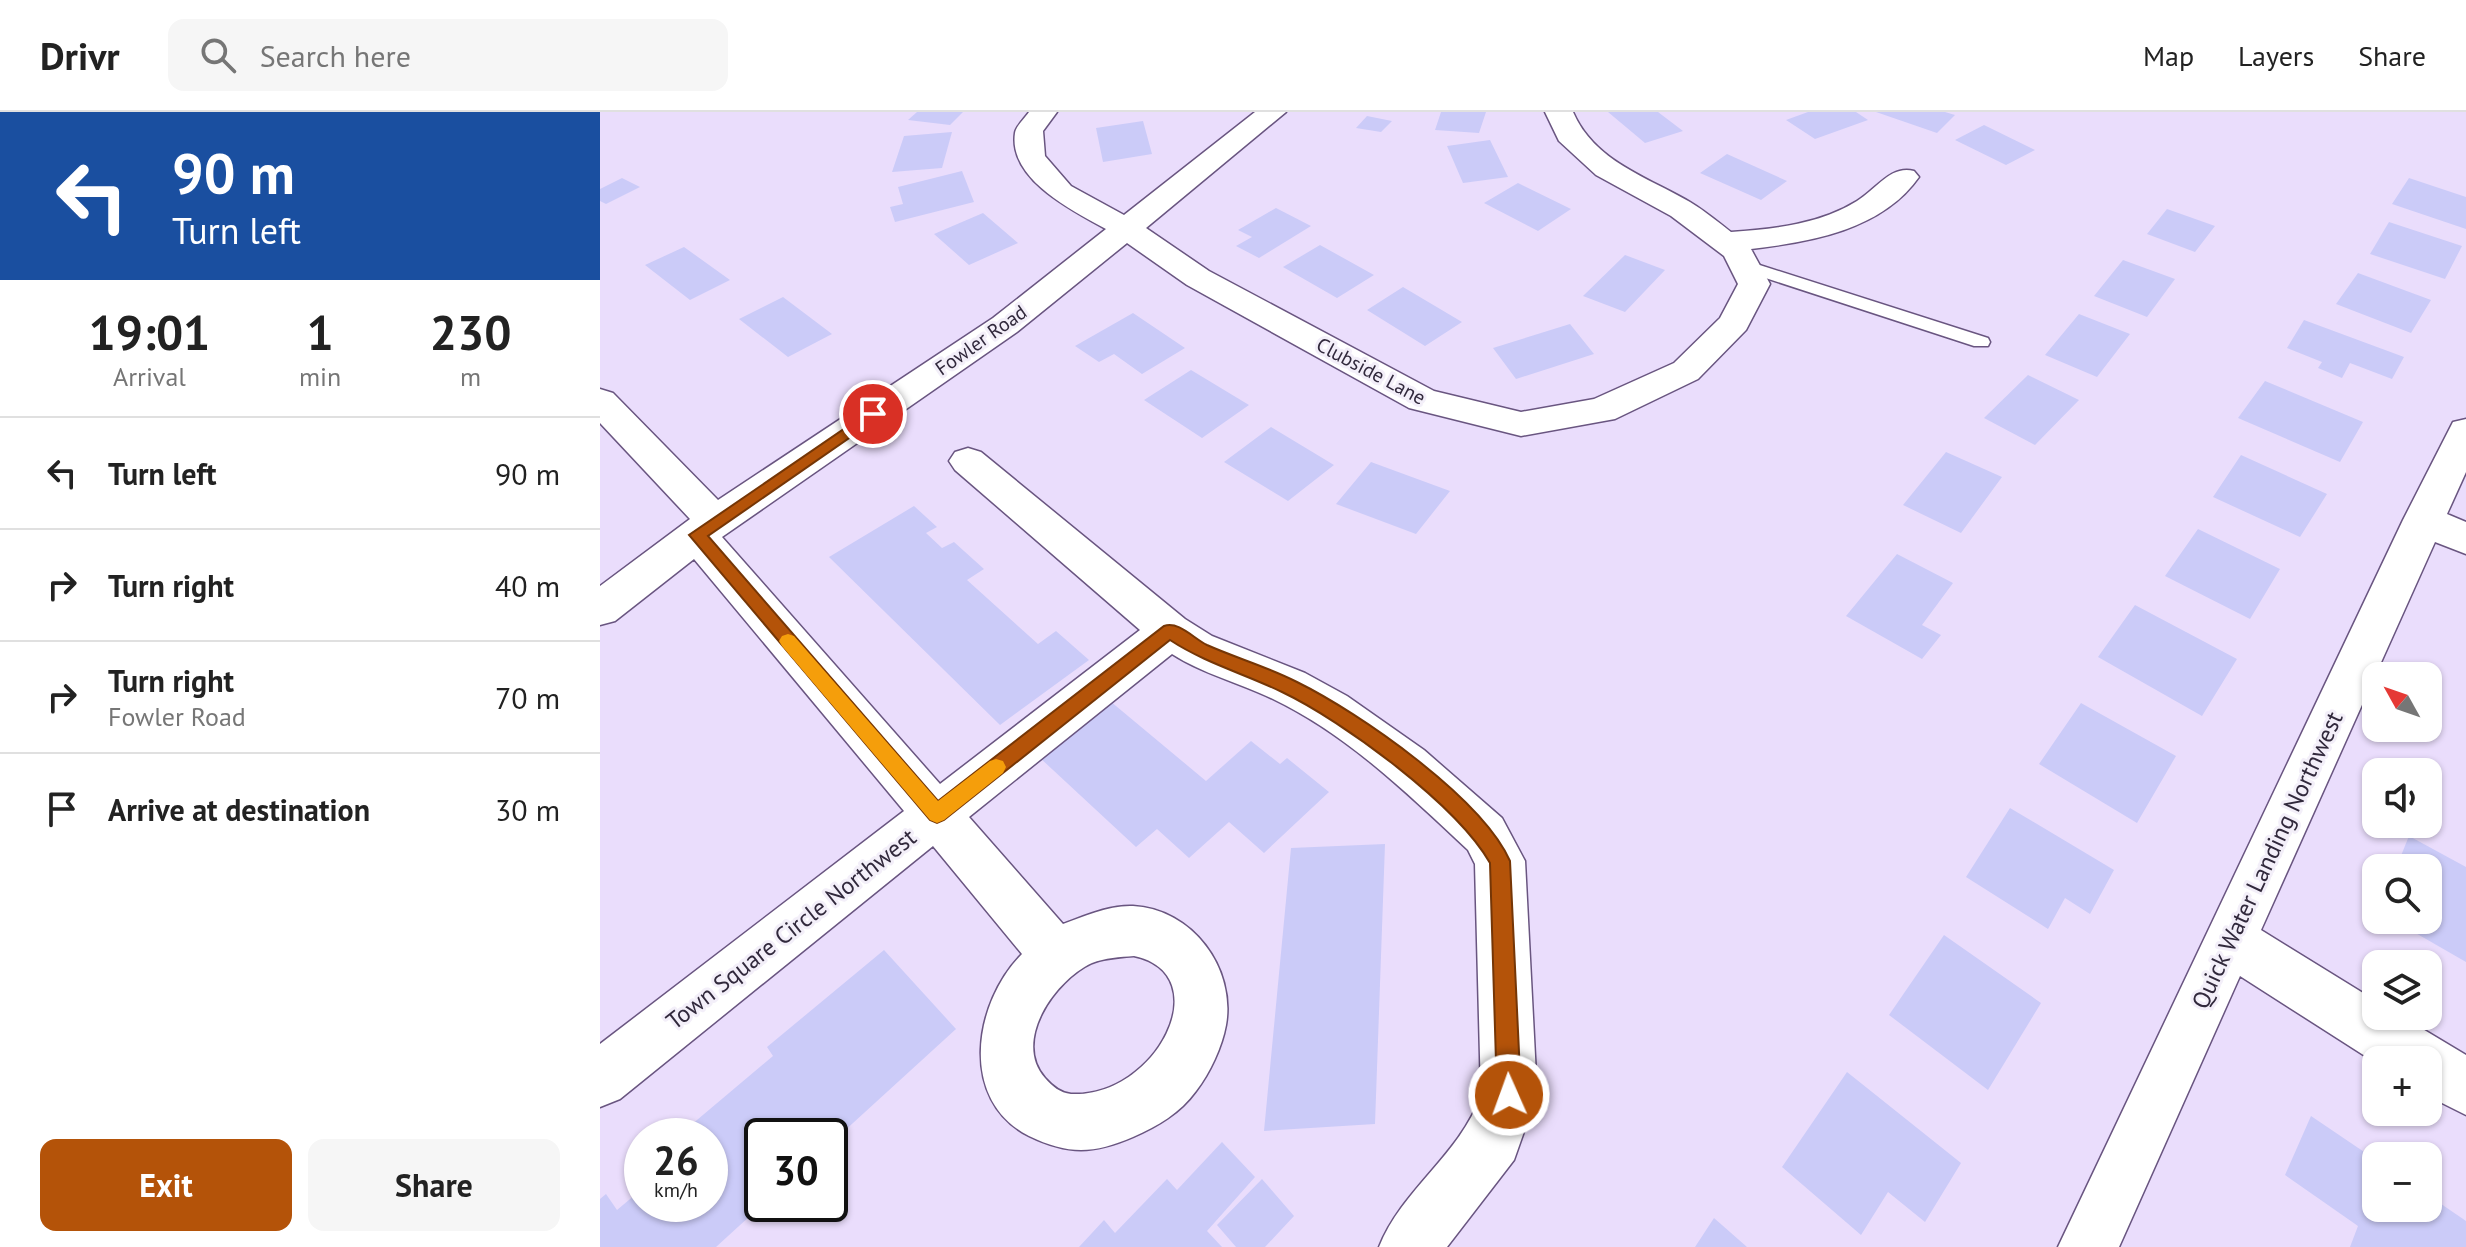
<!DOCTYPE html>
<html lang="en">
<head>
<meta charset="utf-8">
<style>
  :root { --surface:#fff; --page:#f6f6f6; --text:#222; --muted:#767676; --line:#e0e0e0; --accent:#b45309 }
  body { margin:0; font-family:"PT Sans",sans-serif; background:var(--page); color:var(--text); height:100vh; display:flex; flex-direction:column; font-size:30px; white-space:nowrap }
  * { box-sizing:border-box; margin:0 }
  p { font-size:26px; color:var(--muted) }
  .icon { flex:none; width:44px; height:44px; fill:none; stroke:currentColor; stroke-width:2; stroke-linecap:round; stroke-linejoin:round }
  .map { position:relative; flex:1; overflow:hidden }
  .sheet { display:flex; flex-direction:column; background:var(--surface); width:600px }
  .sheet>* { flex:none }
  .top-card { background:#1a4fa0; color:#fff; overflow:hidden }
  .needle { width:52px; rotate:310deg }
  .controls { position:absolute; left:1762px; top:550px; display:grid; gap:16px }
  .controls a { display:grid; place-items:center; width:80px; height:80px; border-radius:16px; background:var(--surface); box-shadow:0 2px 6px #0004; font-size:40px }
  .speed { position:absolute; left:24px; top:1006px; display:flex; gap:16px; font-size:40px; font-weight:700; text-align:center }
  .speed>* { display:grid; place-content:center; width:104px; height:104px; border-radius:50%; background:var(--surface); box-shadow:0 2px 6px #0004; line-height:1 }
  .speed small { font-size:20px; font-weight:400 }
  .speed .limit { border:4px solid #111; border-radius:12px; background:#fff; color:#111 }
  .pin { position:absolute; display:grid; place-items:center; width:68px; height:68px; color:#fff; margin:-34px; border:4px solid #fff; border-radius:50%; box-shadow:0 2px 8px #0007 }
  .me { position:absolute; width:88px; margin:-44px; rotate:358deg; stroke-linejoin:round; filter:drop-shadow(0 0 6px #0008) }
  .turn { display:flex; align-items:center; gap:28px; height:168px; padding:0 40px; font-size:36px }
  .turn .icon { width:104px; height:104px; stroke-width:2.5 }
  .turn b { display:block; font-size:56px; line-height:68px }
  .eta { display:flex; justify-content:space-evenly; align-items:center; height:136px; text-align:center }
  .eta b { font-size:48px; font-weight:700; line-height:56px }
  .action { display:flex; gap:16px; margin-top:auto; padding:16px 40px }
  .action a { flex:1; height:92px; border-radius:16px; background:var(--accent); color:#fff; font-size:32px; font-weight:700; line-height:92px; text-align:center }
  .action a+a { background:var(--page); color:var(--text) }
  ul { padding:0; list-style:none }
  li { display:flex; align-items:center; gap:24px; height:112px; padding:0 40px; border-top:2px solid var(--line) }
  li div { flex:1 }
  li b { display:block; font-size:30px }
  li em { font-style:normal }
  header { display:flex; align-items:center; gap:48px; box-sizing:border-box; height:112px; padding:0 40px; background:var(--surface); border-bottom:2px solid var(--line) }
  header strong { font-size:38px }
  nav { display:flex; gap:44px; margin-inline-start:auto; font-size:28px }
  .search { width:560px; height:72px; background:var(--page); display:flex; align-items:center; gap:20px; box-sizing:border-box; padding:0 28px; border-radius:16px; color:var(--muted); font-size:30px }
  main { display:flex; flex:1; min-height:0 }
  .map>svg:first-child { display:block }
  .building { fill:#cbcbf8 }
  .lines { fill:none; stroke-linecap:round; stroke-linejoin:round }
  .lane-casing { stroke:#695580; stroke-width:3 }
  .street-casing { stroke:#695580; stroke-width:3 }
  .lane { fill:#fff; fill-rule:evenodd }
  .street { fill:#fff; fill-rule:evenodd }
  .route { fill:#b45309; stroke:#753606; stroke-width:2 }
  .slow { fill:#f59e0b }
  .labels { text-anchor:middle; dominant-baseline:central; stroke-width:6; stroke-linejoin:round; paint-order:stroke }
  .far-street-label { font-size:20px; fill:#31293c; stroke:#f3eff9 }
  .street-label { font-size:24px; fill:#31293c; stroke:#f3eff9 }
</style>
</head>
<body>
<header>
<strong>Drivr</strong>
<div class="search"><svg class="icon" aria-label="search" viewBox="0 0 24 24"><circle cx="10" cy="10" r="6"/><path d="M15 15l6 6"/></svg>Search here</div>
<nav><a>Map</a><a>Layers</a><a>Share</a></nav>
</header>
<main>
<section class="sheet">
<div class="top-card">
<div class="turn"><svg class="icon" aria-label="left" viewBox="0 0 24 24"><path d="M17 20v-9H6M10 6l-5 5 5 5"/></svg><div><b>90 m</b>Turn left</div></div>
</div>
<div class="eta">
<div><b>19:01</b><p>Arrival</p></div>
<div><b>1</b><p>min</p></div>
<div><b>230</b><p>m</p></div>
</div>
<ul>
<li><svg class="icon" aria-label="left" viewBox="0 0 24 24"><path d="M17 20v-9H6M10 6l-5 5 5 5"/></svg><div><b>Turn left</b></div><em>90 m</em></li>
<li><svg class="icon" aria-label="right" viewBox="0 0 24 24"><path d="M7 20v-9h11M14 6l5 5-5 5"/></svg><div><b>Turn right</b></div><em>40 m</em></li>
<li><svg class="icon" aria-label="right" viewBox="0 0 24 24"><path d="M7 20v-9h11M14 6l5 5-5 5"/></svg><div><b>Turn right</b><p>Fowler Road</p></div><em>70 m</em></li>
<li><svg class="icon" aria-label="arrive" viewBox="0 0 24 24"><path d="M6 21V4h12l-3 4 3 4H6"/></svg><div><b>Arrive at destination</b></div><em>30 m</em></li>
</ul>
<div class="action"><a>Exit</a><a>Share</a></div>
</section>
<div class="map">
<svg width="1866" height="1135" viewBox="0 0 1866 1135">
  <rect width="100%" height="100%" fill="#eaddfc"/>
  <path class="building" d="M 317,0 L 363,0 L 350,13 L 308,8 Z
    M 841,0 L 886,0 L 879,21 L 835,18 Z
    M 1008,0 L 1058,0 L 1083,19 L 1045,31 Z
    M 1208,0 L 1256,0 L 1268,8 L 1215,27 L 1186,8 Z
    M 1276,0 L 1345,0 L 1355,3 L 1337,21 Z
    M 767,4 L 792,9 L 781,20 L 756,16 Z
    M 543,9 L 552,42 L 503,50 L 496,16 Z
    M 1384,13 L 1435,38 L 1406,53 L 1355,28 Z
    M 352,20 L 342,56 L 292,60 L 304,24 Z
    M 890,28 L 908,65 L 863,71 L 847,34 Z
    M 1127,42 L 1187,69 L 1161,88 L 1100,61 Z
    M 362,59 L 374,90 L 295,110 L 290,95 L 303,92 L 298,75 Z
    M 22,66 L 40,75 L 6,92 L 0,89 L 0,77 Z
    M 1809,66 L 1866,85 L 1866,117 L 1792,92 Z
    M 918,71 L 971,97 L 938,119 L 884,91 Z
    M 676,96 L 711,114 L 659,146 L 636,134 L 652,125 L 638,118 Z
    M 1567,97 L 1615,114 L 1595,140 L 1547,122 Z
    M 383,101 L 418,131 L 369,153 L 334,122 Z
    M 1789,110 L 1862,134 L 1845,167 L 1770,142 Z
    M 720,133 L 774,163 L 737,186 L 683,155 Z
    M 84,135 L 130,168 L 90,188 L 45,153 Z
    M 1025,143 L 1065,158 L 1025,200 L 983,184 Z
    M 1523,148 L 1575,167 L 1547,205 L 1494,184 Z
    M 1758,161 L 1831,188 L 1811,221 L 1736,192 Z
    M 803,175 L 862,210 L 825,234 L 767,198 Z
    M 183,185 L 232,222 L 188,245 L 139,207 Z
    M 533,201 L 585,236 L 542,262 L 514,242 L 499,250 L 475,234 Z
    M 1479,202 L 1530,222 L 1497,265 L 1445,243 Z
    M 1704,208 L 1804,245 L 1792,267 L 1750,251 L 1742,266 L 1718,256 L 1722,250 L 1687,236 Z
    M 970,212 L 994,242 L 916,267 L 893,236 Z
    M 591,258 L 649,293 L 602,326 L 544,288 Z
    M 1428,263 L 1479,288 L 1435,333 L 1384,306 Z
    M 1665,269 L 1763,310 L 1740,350 L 1638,306 Z
    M 671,315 L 734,353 L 688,389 L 624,350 Z
    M 1346,340 L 1402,365 L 1361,421 L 1303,393 Z
    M 1641,343 L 1727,382 L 1700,425 L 1613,385 Z
    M 771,350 L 850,379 L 816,422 L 736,392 Z
    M 314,394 L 337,415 L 326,421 L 342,436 L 354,430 L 384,457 L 367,468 L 438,532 L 456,519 L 489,548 L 400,613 L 229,445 Z
    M 1598,417 L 1680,457 L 1650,507 L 1565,464 Z
    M 1297,442 L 1353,471 L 1322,513 L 1341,523 L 1322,547 L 1246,504 Z
    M 1535,493 L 1637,547 L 1602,604 L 1498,545 Z
    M 510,589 L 606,669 L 651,629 L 680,652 L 687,646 L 729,680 L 664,741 L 629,710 L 589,746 L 557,717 L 536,735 L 439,645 Z
    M 1481,591 L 1576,644 L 1537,711 L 1439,652 Z
    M 1410,696 L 1514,758 L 1490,802 L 1465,786 L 1448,817 L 1366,765 Z
    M 1809,724 L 1866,755 L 1866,850 L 1793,808 L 1828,808 L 1828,756 L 1796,756 Z
    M 785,732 L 775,1012 L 664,1019 L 691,736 Z
    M 1344,823 L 1441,891 L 1388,978 L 1289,903 Z
    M 284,838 L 356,917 L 230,1032 L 230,1024 L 162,1024 L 162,1093 L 116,1135 L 0,1135 L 0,1087 L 6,1082 L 17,1098 L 42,1077 L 42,1092 L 110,1092 L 110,1024 L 78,1024 L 173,944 L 167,935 Z
    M 1247,960 L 1361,1051 L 1325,1110 L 1288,1080 L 1261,1123 L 1182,1055 Z
    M 1711,1004 L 1776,1048 L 1776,1096 L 1828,1096 L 1828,1083 L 1866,1109 L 1866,1135 L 1750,1135 L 1758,1114 L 1685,1063 Z
    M 622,1030 L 655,1065 L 607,1119 L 622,1135 L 479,1135 L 504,1108 L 515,1121 L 567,1067 L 577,1078 Z
    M 662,1067 L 694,1104 L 665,1135 L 636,1135 L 617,1113 Z
    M 1114,1106 L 1147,1135 L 1095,1135 Z"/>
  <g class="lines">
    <g class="lane-casing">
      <path id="lane" d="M 1144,148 L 1388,226 L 1390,230 L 1388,234 L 1374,234 L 1138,157 L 1135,153 L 1138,149 Z"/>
    </g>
    <g class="street-casing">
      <path id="street" d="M 429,0 L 457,0 L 443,19 L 445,44 L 471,74 L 524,103 L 655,0 L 686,0 L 546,116 L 609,159 L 834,279 L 921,300 L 994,287 L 1074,251 L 1120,206 L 1138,172 L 1124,144 L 1071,104 L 996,63 L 959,29 L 945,0 L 973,0 C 994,49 1047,65 1090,90 C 1105,99 1118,110 1131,120 C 1175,117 1220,112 1257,89 C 1277,77 1290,53 1314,59 L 1319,65 C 1282,118 1210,130 1151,137 L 1170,172 L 1146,218 L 1098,267 L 1015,307 L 921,324 L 809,296 L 587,173 L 527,131 L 417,220 L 122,425 L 340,672 L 540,518 L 355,358 L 349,349 L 355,340 L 368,336 L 381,340 L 585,507 L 612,524 L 705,561 L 747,584 L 824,638 L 902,706 L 925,749 L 937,983 L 914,1048 L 847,1135 L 779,1135 C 802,1077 860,1043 881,983 L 875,752 L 868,738 C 808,682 748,623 673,587 C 640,571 603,562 572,542 L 369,705 L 463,812 C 485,804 509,793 533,794 C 592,797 636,856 626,913 C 622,935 610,961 596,979 C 580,1001 558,1014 533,1025 C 494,1042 468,1043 429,1024 C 358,988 374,890 422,842 L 333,734 L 20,987 L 0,995 L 0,932 L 304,699 L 94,447 L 15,509 L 0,513 L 0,474 L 90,407 L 0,311 L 0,277 L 13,281 L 118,388 L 393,206 L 506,117 C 473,99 408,67 415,21 C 416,14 425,6 429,0 ZM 534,844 C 619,862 557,986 471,982 C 460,981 452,974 445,966 C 412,929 455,868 492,851 C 505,846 520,845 534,844 Z
        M 1866,307 L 1866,360 L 1847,402 L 1866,410 L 1866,442 L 1835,430 L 1661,818 L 1776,889 L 1776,904 L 1801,904 L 1866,943 L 1866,1003 L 1828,984 L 1828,948 L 1776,948 L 1776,951 L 1640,864 L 1519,1135 L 1458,1135 L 1803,408 L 1853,310 Z"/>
    </g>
    <use href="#lane" class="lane"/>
    <use href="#street" class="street"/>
  </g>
  <path class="route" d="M 273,297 L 281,302 L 278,306 L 108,424 L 338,689 L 564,514 C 579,509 593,526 607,533 C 636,546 668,555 697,570 C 760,601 882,686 910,749 L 921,983 L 917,991 L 909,995 L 901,991 L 897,983 L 890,751 C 857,693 743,609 682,580 C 645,562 605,551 570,528 L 344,708 L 337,711 L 330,708 L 89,423 Z"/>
  <path class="slow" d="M 188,522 L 194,524 L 338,689 L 390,649 L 396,647 L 403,649 L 406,655 L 403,661 L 344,708 L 337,711 L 330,708 L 182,534 L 179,529 L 182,524 Z"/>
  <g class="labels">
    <g class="far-street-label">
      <text transform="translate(381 228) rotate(-35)">Fowler Road</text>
      <text transform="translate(771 259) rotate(28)">Clubside Lane</text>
    </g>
    <g class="street-label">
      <text transform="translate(1667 748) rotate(-65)">Quick Water Landing Northwest</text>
      <text transform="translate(191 817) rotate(-38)">Town Square Circle Northwest</text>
    </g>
  </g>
</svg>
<div class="controls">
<a><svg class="needle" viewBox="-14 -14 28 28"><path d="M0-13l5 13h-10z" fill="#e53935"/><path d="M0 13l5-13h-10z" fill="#767676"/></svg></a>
<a><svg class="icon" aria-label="sound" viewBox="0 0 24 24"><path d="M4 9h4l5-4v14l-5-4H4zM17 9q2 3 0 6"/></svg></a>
<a><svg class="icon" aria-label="search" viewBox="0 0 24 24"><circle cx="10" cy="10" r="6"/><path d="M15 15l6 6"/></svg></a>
<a><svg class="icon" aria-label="layers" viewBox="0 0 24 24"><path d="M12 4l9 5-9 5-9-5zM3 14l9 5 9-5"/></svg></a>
<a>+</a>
<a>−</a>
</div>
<div class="speed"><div>26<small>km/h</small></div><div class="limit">30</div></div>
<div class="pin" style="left:273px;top:302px;background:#d93025"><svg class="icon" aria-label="arrive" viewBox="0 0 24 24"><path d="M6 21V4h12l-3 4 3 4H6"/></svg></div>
<svg class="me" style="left:909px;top:983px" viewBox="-20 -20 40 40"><circle r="17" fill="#b45309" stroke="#fff" stroke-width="3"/><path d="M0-11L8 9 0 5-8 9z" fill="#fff"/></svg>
</div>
</main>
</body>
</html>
